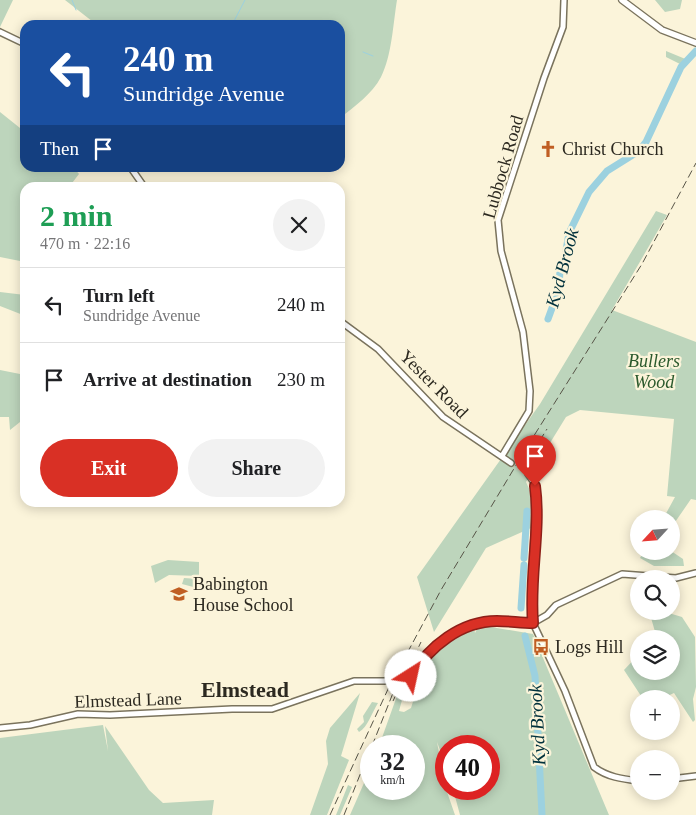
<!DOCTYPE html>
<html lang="en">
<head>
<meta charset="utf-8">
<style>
  :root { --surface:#fff; --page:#f2f2f2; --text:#202124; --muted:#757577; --line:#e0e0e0; --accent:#d93025 }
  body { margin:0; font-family:Georgia,serif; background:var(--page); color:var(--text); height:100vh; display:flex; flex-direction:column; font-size:19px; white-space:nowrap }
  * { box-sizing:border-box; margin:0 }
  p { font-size:16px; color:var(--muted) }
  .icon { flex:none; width:28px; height:28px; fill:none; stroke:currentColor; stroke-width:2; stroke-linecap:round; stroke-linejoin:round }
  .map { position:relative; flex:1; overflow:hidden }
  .details { position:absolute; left:20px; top:182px; width:325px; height:325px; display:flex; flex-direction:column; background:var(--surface); border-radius:15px; box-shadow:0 2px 12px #0003 }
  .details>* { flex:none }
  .top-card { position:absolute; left:20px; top:20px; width:325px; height:152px; border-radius:15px; box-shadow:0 2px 12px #0003; background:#1a4fa0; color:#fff; overflow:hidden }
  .needle { width:32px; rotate:244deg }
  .controls { position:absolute; left:630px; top:510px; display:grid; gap:10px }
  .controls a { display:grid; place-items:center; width:50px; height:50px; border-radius:50%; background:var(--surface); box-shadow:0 2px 12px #0003; font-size:25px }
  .speed { position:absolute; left:360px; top:735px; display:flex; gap:10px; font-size:25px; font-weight:700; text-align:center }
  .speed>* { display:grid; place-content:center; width:65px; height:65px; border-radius:50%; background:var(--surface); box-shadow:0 2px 12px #0003; line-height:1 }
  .speed small { font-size:12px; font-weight:400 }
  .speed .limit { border:8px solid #d22; background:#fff; color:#111 }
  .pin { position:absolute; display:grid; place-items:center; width:42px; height:42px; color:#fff; margin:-51px -21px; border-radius:50% 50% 50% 0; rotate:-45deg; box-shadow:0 0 5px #0007 }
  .pin .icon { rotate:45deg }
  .me { position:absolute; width:55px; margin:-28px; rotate:35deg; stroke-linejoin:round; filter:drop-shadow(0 0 4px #0008) }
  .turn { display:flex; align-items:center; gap:18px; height:105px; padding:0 20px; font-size:22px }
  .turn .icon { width:65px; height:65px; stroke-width:2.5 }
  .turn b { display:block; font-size:35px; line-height:42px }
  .then { display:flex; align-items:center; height:48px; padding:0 20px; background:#0003; gap:10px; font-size:19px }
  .round { display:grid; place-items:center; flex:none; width:52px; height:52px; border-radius:26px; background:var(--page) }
  .head { display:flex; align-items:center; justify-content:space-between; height:85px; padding:0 20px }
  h1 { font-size:30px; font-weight:600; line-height:38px; color:#1e9e55 }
  .action { display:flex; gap:10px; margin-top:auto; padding:10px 20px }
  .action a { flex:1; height:58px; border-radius:30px; background:var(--accent); color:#fff; font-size:20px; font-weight:600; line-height:58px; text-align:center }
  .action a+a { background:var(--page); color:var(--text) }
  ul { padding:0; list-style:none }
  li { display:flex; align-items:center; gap:15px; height:75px; padding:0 20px; border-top:1px solid var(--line) }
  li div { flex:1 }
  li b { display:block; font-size:19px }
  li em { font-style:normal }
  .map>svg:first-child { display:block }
  .green { fill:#bdd5bc }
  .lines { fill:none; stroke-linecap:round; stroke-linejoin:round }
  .stream { stroke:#9cd1df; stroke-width:1 }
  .river { stroke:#9cd1df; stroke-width:7 }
  .tertiary-tunnel { stroke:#d2cbb5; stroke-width:5; stroke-dasharray:5 2.5; stroke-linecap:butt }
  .tertiary-casing { stroke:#7a735d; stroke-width:8 }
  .secondary-casing { stroke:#7a735d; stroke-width:8 }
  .tertiary { stroke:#fff; stroke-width:5 }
  .secondary { stroke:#fff; stroke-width:5.5 }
  .rail { stroke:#575447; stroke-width:1; stroke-dasharray:8 4; stroke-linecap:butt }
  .route-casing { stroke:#8d1f18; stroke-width:12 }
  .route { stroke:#d93025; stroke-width:9 }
  .labels { text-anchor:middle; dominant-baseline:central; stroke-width:4.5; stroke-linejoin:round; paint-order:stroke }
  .poi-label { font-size:18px; fill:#2c2920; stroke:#fbf4da; text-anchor:start }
  .street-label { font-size:18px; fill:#2c2920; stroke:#fbf4da }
  .park-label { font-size:18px; font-style:italic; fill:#2b592c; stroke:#fbf4da }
  .water-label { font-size:19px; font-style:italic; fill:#00313c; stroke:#fbf4da }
  .district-label { font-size:22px; font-weight:bold; fill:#2c2920; stroke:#fbf4da }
</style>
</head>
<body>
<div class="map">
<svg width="696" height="815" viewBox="0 0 696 815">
  <rect width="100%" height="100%" fill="#fbf4da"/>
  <path class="green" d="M 0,0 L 13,0 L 0,27 Z
    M 65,0 L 397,0 C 393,24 392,55 381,77 C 372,94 355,106 340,118 L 340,25 L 97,25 Z
    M 655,0 L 682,0 L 680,9 L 665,12 Z
    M 666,51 L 683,58 L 685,59 L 680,64 L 666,57 Z
    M 0,112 L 25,132 L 25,168 L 74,168 L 79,174 L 69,187 L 25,188 L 25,262 L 0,257 Z
    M 656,211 L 667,215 L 612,310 L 696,342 L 696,500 L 691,499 L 671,528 L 671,519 L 663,519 L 675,497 L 667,496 L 674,419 L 580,410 L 566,417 L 526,482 L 532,495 L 531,528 L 486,548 L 434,632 L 417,577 L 540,404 Z
    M 0,292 L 25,295 L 25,313 L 23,315 L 0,306 Z
    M 0,370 L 25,375 L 25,418 L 10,430 L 9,417 L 0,417 Z
    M 644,551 L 671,551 L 683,559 L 684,566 L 654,566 L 640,558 Z
    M 168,560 L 199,562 L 199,576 L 169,575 L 155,583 L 151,566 Z
    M 184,578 L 198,579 L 197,588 L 182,584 Z
    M 649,611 L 662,611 L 682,617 L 695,637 L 696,687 L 693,699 L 695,720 L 693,722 L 674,693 L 661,699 L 657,693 L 649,699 L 643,699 L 624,670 L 639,654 L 639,671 L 671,671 L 671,639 L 653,639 L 656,635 Z
    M 479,625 L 533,634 L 609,815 L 460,815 L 453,789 L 489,789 L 489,746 L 446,746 L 446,766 L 437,742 L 446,789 L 455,815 L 350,815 L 371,767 L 371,789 L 414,789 L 414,746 L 379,746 L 398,693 L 402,685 L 404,693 L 399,711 L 404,712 L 411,708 L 415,695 L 427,692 L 413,677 L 428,655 L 467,629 L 474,628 L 475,633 Z
    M 360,693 L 341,756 L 349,760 L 327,815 L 310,815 L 328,764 L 326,741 L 330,728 Z
    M 372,702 L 378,703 C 372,712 368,727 359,732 L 357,729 L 364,722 L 363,716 Z
    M 103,725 L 108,751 L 105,726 L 149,790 L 163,803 L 214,800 L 212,815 L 0,815 L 0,738 Z
    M 348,785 L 352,787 L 340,815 L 336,815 Z"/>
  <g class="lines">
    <path class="stream" d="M 72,0 L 76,10
      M 232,25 L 245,0
      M 363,52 L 373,56"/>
    <path class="river" d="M 548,319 L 559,289 L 560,269 L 565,256 L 569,233 L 589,192 L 607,171 L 639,151 L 646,142 L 681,67 L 696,51
      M 524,558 L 527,511
      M 521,608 L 524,565
      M 525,636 L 535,676 L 542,815"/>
    <path class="tertiary-tunnel" d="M 511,463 L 528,474"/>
    <g class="tertiary-casing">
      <path id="tertiary" d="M 0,32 L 25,44
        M 131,168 L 145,188
        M 340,321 L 378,349 L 443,417 L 511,463
        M 502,456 L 529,411 L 530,391 L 523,332 L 501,251 L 498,220 L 544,78 L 563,27 L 564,0
        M 528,474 L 533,481 L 536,491 L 532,586 L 533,623 L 565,691 L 594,767 C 607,777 622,779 639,781
        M 0,728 L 30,725 L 78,714 L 110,715 L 232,709 L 272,709 L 354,681 L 389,681 L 406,678 L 411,675 L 427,654 L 448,637 L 467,626 L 497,621 L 533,623 L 547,615 L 556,605 L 622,574 L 676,578 L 696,573
        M 671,779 L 696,776"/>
    </g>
    <g class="secondary-casing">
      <path id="secondary" d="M 622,0 L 662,30 L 696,43"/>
    </g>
    <use href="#tertiary" class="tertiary"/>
    <use href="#secondary" class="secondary"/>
    <path class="rail" d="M 527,461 L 547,429
      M 393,701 L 421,642
      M 372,746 L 393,693
      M 330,815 L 389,687 L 441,590 L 530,442 L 642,264 L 696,163
      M 344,815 L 371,747"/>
  </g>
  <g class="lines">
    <g class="route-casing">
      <path id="route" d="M 411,676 C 430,646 461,621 497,621 C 509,621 521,623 533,623 C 529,577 541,531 535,486"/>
    </g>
    <use href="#route" class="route"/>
  </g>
  <defs>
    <g id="church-bare" transform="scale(1.35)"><path d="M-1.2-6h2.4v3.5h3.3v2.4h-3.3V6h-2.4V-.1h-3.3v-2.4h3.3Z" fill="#c05e23" stroke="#fbf4da" stroke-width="2.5" paint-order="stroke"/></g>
    <g id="school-bare" transform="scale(1.35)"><path d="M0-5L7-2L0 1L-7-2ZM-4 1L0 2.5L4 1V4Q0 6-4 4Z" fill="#c05e23" stroke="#fbf4da" stroke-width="2.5" paint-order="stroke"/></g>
    <g id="bus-bare" transform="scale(1.35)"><path d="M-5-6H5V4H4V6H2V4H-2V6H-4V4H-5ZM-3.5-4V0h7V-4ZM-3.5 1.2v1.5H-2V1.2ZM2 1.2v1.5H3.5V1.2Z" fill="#c05e23" stroke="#fbf4da" stroke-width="2.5" paint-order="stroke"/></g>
  </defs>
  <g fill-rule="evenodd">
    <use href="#church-bare" x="548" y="149"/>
    <use href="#school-bare" x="179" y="594"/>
    <use href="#bus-bare" x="541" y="647"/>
  </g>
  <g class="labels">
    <g class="poi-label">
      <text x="562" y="149">Christ Church</text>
      <text x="193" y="584">Babington<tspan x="193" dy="21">House School</tspan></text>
      <text x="555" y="647">Logs Hill</text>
    </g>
    <g class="street-label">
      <text transform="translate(503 167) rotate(-74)">Lubbock Road</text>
      <text transform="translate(434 384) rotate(45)">Yester Road</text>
      <text transform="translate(128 700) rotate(-2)">Elmstead Lane</text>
    </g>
    <g class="park-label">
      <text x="654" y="361">Bullers<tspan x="654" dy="21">Wood</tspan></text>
    </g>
    <g class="water-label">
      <text transform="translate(562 268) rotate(-75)">Kyd Brook</text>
      <text transform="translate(537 725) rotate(-93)">Kyd Brook</text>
    </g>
    <g class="district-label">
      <text x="245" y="689">Elmstead</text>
    </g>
  </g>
</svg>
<div class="controls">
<a><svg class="needle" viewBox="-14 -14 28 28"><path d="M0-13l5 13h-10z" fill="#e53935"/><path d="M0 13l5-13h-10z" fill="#757577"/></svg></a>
<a><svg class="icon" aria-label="search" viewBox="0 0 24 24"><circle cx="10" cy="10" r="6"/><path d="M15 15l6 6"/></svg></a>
<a><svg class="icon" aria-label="layers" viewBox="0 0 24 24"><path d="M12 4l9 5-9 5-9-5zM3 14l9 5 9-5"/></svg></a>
<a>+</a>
<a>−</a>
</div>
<div class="speed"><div>32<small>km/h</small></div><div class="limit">40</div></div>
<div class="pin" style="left:535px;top:486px;background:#d93025"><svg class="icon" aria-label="arrive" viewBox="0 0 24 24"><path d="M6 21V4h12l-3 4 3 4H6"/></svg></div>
<svg class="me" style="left:411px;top:676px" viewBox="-20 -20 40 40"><circle r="19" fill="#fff"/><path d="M0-13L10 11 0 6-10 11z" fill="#d93025"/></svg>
<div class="top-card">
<div class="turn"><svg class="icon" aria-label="left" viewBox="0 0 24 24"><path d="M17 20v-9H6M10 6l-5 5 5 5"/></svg><div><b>240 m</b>Sundridge Avenue</div></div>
<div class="then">Then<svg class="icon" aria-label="arrive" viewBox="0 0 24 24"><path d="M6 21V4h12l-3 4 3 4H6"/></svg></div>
</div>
<section class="details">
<div class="head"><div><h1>2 min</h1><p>470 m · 22:16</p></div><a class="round"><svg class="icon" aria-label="close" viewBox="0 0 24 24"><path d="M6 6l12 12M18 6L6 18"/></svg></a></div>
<ul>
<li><svg class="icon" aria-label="left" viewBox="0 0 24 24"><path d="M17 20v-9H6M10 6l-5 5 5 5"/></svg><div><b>Turn left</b><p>Sundridge Avenue</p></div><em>240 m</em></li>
<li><svg class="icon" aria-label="arrive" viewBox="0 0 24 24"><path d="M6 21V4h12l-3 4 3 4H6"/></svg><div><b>Arrive at destination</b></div><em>230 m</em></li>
</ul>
<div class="action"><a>Exit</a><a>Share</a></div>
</section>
</div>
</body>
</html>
